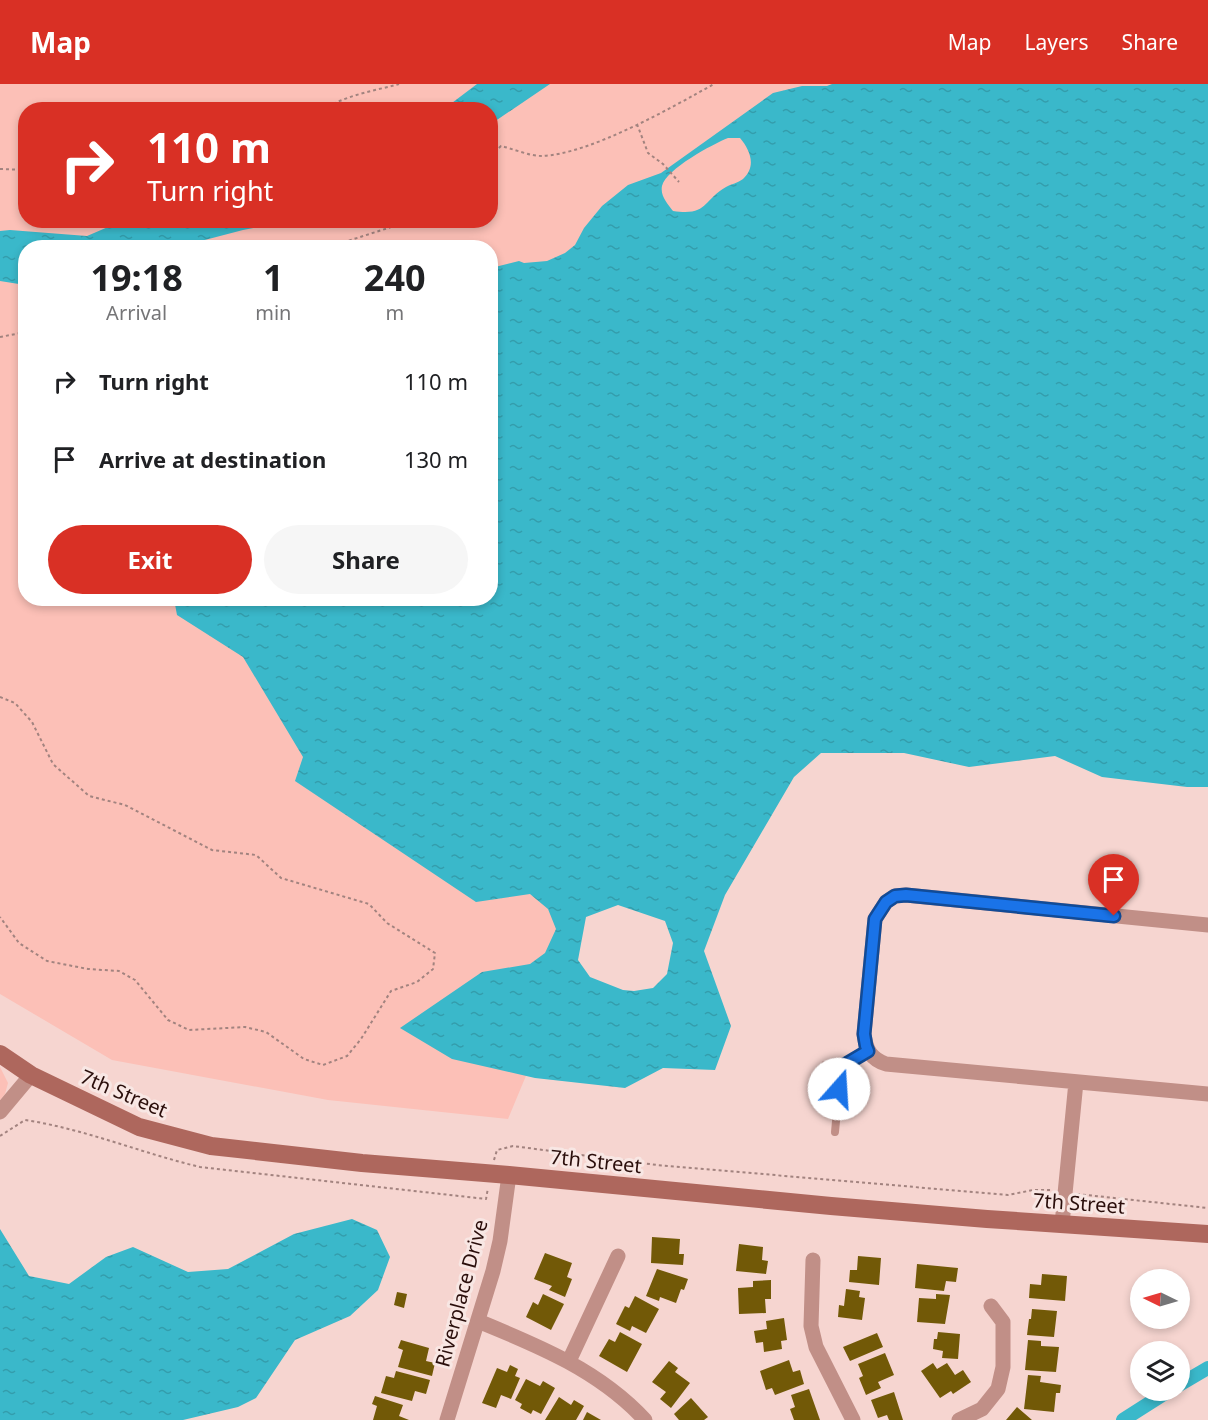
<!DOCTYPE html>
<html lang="en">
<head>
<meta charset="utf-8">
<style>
  :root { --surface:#fff; --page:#f6f6f6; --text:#202124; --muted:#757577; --accent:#d93025 }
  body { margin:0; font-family:"Noto Sans",sans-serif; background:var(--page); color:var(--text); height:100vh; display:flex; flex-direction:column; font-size:22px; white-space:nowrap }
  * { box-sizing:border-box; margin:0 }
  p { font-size:20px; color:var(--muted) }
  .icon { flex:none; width:33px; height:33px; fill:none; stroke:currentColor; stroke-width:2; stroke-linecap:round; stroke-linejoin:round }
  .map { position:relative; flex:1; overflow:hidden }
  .drawer { position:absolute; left:18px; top:156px; width:480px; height:366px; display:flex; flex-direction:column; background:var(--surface); border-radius:24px; box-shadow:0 3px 9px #0003 }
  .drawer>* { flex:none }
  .guide { position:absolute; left:18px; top:18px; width:480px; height:126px; border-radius:24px; box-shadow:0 3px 9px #0003; background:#d93025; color:#fff; overflow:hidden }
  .needle { width:39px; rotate:275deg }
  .tools { position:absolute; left:1130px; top:1185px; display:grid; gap:12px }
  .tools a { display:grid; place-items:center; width:60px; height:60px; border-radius:50%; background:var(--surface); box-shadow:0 3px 9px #0003; font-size:30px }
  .pin { position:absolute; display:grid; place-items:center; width:51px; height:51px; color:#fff; margin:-62px -26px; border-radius:50% 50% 50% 0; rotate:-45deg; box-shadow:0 0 6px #0007 }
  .pin .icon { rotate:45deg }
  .me { position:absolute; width:66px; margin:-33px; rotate:19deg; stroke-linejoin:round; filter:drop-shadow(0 0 4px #0008) }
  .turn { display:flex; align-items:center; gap:21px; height:126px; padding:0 30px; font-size:27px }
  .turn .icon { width:78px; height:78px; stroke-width:2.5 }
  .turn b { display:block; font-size:42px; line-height:51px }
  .eta { display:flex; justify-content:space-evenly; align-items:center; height:102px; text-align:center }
  .eta b { font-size:36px; font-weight:700; line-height:42px }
  .button { display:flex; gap:12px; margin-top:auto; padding:12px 30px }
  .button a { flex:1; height:69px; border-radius:36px; background:var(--accent); color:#fff; font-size:24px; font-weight:700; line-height:69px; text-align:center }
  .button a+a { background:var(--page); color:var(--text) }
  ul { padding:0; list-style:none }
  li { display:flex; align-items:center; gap:18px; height:78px; padding:0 30px }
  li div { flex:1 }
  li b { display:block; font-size:22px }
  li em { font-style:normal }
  header { display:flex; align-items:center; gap:36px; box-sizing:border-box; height:84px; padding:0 30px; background:var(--accent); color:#fff }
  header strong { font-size:28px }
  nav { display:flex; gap:33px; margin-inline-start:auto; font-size:21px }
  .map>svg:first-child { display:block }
  .green { fill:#fcc0b7; fill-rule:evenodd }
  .water { fill:url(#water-ripples); fill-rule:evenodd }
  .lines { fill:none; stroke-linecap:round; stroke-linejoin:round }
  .canal { stroke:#3ab8ca; stroke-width:14 }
  .building { fill:#725907 }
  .path { stroke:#a2837f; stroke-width:2; stroke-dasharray:3 3; stroke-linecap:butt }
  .lane { stroke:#c18f87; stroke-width:8 }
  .street { stroke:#c18f87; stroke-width:15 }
  .secondary { stroke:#ae675d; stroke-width:18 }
  .route-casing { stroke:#114b97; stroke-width:15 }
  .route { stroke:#1a73e8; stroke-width:10 }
  .labels { text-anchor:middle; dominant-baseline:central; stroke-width:6; stroke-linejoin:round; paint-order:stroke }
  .street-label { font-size:20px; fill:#2a0e0b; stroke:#f8e7e4 }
</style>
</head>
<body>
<header>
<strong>Map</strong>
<nav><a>Map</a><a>Layers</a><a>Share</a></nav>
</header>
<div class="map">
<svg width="1208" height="1336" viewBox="0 0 1208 1336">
  <defs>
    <pattern id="water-ripples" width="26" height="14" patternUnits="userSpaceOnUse" patternTransform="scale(1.5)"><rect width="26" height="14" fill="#3ab8ca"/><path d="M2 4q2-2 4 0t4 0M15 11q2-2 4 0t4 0" fill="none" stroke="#339dac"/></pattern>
  </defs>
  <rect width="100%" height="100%" fill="#f6d5d0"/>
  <path class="green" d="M 0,0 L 1051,0 L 491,268 L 490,164 L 26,164 L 26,514 L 319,515 L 570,769 L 550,934 L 508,1035 L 328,1016 L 112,976 L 0,910 ZM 26,26 L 490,26 L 490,136 L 26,136 Z
    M 0,983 L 8,999 L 5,1010 L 0,1016 Z"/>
  <path class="water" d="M 477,0 L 550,0 L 491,40 L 490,26 L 444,25 Z
    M 832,0 L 1208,0 L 1208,703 L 1187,703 L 1102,693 L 1055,672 L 969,683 L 904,669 L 821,669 L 794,693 L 725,811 L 704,867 L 731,942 L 715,986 L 663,984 L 625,1004 L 535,994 L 452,975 L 400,944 L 482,888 L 530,880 L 545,869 L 556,845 L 548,825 L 530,810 L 476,818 L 295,697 L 303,673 L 243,573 L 177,531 L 174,515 L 490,514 L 491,185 L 495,183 L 519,177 L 524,179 L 547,177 L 565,169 L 575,161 L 584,144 L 602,122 L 628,101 L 661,89 L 773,9 L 802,2 L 827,2 ZM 728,54 L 740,54 C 750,66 757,82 743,95 C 738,99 731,100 726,103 C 702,117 708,132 673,127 C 668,120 660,112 662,102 C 666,85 713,60 728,54 ZM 618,821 L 665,837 L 673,859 L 667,890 L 653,904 L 634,907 L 623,906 L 590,893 L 578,876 L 586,833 Z
    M 122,137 L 122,136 L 291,137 L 243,146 L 178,163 L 26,164 L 25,201 L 0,197 L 0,147 L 10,146 L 87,152 Z
    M 352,1135 L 377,1146 L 390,1173 L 378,1206 L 350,1232 L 295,1256 L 256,1314 L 238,1323 L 183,1336 L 0,1336 L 0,1145 L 29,1192 L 69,1200 L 106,1173 L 133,1163 L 188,1188 L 228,1185 L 294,1150 Z"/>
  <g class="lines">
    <path class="canal" d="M 1179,1301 L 1208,1284
      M 1123,1336 L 1170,1306"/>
  </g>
  <path class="building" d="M 652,1153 L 680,1155 L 679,1170 L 684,1170 L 683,1181 L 651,1179 Z
    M 739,1160 L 763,1163 L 762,1176 L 768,1177 L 766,1190 L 736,1187 Z
    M 545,1169 L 572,1179 L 567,1193 L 572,1195 L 565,1213 L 549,1206 L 552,1202 L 534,1195 Z
    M 858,1172 L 881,1174 L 879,1201 L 849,1198 L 850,1186 L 857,1186 Z
    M 917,1180 L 958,1184 L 956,1198 L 946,1197 L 944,1207 L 915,1204 Z
    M 657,1185 L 688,1195 L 684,1206 L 681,1205 L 676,1219 L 660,1213 L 659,1217 L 646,1212 Z
    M 1042,1190 L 1067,1192 L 1065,1217 L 1029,1214 L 1030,1200 L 1041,1201 Z
    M 771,1196 L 771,1215 L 765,1215 L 766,1229 L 739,1230 L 738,1204 L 753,1203 L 753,1197 Z
    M 846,1205 L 860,1207 L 859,1213 L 865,1214 L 862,1236 L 838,1233 L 839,1221 L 844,1222 Z
    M 397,1208 L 407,1210 L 404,1224 L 394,1221 Z
    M 543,1210 L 564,1220 L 551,1246 L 526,1233 L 533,1218 L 538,1221 Z
    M 936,1210 L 950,1211 L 945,1240 L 917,1238 L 919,1214 L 936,1215 Z
    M 635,1212 L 659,1225 L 646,1249 L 632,1242 L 630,1247 L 616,1240 L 625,1222 L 629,1224 Z
    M 1032,1225 L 1057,1227 L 1054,1253 L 1027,1251 L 1029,1235 L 1031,1235 Z
    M 784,1234 L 787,1256 L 781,1257 L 782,1265 L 764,1268 L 763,1258 L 756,1259 L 754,1247 L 767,1245 L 766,1237 Z
    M 620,1248 L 642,1260 L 627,1288 L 599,1272 L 609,1255 L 615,1258 Z
    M 938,1248 L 960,1250 L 958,1275 L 942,1274 L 943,1267 L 933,1265 L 934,1255 L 937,1255 Z
    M 877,1249 L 883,1263 L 850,1277 L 843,1263 Z
    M 401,1256 L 429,1264 L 426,1277 L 435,1279 L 432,1292 L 398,1283 L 403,1266 L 398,1264 Z
    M 1028,1256 L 1041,1257 L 1041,1262 L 1059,1263 L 1056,1288 L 1025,1286 Z
    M 885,1269 L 894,1291 L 878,1298 L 881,1304 L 866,1311 L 859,1294 L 863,1292 L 858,1280 Z
    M 789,1276 L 793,1288 L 800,1286 L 804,1300 L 775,1311 L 772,1304 L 766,1306 L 760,1287 Z
    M 669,1277 L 678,1284 L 675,1288 L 690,1299 L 671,1324 L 660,1315 L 666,1308 L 652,1298 Z
    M 933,1279 L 937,1285 L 947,1279 L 955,1291 L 963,1286 L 971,1298 L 953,1310 L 951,1307 L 940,1314 L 921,1287 Z
    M 510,1281 L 518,1285 L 515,1292 L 520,1294 L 511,1315 L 501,1311 L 496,1324 L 482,1319 L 497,1284 L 507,1288 Z
    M 396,1287 L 430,1296 L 426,1310 L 415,1307 L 412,1317 L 381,1309 L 386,1292 L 394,1294 Z
    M 1028,1291 L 1041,1292 L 1040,1298 L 1061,1301 L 1060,1309 L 1056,1309 L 1054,1328 L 1024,1325 Z
    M 526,1295 L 540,1302 L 543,1297 L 555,1304 L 541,1330 L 533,1326 L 531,1330 L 520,1324 L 522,1320 L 515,1316 Z
    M 809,1305 L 820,1336 L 794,1336 L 790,1325 L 795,1323 L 791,1311 Z
    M 894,1308 L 903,1336 L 889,1336 L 887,1331 L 878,1334 L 871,1316 Z
    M 375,1312 L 403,1321 L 399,1332 L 409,1336 L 373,1336 L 377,1322 L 372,1320 Z
    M 559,1313 L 571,1321 L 574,1316 L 584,1322 L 576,1336 L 545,1336 Z
    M 691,1314 L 708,1333 L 704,1336 L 679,1336 L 674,1330 Z
    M 1017,1323 L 1032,1336 L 1006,1336 Z
    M 587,1328 L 601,1336 L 583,1336 Z"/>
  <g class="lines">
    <path class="path" d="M 323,26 C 345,11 374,7 399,0
      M 637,40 L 648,69 L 663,80 L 679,98
      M 490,72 L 501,62 C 514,65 529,72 542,72 C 590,70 671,24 714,0
      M 0,85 L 26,86
      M 326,164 L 413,136
      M 0,253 L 26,248
      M 0,613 L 15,619 L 32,638 L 53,680 L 89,712 L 125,721 L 212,766 L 256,771 L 281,794 L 369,820 L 387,839 L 435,869 L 433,885 L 417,898 L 391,907 L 361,955 L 347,972 L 323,981 L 304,975 L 266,948 L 245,943 L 189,946 L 168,936 L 135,896 L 119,887 L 88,885 L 47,877 L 19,859 L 0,833
      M 0,1052 L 25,1036 C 85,1045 141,1069 200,1083 L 486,1115 L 488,1104
      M 494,1076 L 497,1066 L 513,1062 L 657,1081 L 1008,1111 L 1033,1106 L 1051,1106
      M 1077,1110 L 1208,1124"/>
    <path class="lane" d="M 825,981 L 841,983
      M 835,1048 L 841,983 L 868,967"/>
    <path class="street" d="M 1208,841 L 906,811 L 895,812 L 886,818 L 875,835 L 864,950 C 866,966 871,975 886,980 L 1208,1010
      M 0,1028 L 31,991
      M 1062,1140 L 1076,998
      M 813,1176 L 811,1242 L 816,1263 L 853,1336
      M 478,1237 C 539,1262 600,1287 645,1336
      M 569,1277 L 618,1172
      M 447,1336 L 493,1187 L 500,1157 L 509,1091
      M 959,1336 L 982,1325 L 998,1305 L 1003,1283 L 1003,1238 L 991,1222"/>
    <path class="secondary" d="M 0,970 L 31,991 L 139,1043 L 211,1062 L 362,1079 L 509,1091 L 831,1122 L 987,1135 L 1208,1150"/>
  </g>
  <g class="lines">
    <g class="route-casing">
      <path id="route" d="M 839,1005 L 841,983 L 868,967 L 866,962 L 864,950 L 875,835 L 886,818 L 895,812 L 906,811 L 1114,832"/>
    </g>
    <use href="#route" class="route"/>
  </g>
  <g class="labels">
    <g class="street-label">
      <text transform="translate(124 1009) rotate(23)">7th Street</text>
      <text transform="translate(596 1077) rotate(6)">7th Street</text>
      <text transform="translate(1079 1119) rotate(4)">7th Street</text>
      <text transform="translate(461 1209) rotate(-75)">Riverplace Drive</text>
    </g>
  </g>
</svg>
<div class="tools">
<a><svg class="needle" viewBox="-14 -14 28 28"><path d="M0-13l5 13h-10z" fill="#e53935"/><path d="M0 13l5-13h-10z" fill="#757577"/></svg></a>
<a><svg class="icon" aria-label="layers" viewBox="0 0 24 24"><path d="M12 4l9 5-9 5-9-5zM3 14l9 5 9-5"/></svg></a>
</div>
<div class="pin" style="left:1114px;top:832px;background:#d93025"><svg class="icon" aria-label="arrive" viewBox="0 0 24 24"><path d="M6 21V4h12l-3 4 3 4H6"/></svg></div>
<svg class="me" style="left:839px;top:1005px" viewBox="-20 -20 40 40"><circle r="19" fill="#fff"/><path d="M0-13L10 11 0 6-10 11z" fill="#1a73e8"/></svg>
<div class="guide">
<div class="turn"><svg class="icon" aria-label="right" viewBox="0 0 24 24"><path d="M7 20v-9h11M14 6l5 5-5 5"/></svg><div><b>110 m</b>Turn right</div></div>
</div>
<section class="drawer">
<div class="eta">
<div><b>19:18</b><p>Arrival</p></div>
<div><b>1</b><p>min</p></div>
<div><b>240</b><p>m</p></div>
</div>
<ul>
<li><svg class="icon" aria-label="right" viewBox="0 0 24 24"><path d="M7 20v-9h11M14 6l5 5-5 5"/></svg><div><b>Turn right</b></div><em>110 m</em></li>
<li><svg class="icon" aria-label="arrive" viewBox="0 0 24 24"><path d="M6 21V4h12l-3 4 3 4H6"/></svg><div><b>Arrive at destination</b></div><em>130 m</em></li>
</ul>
<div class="button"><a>Exit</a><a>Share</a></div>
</section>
</div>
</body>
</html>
